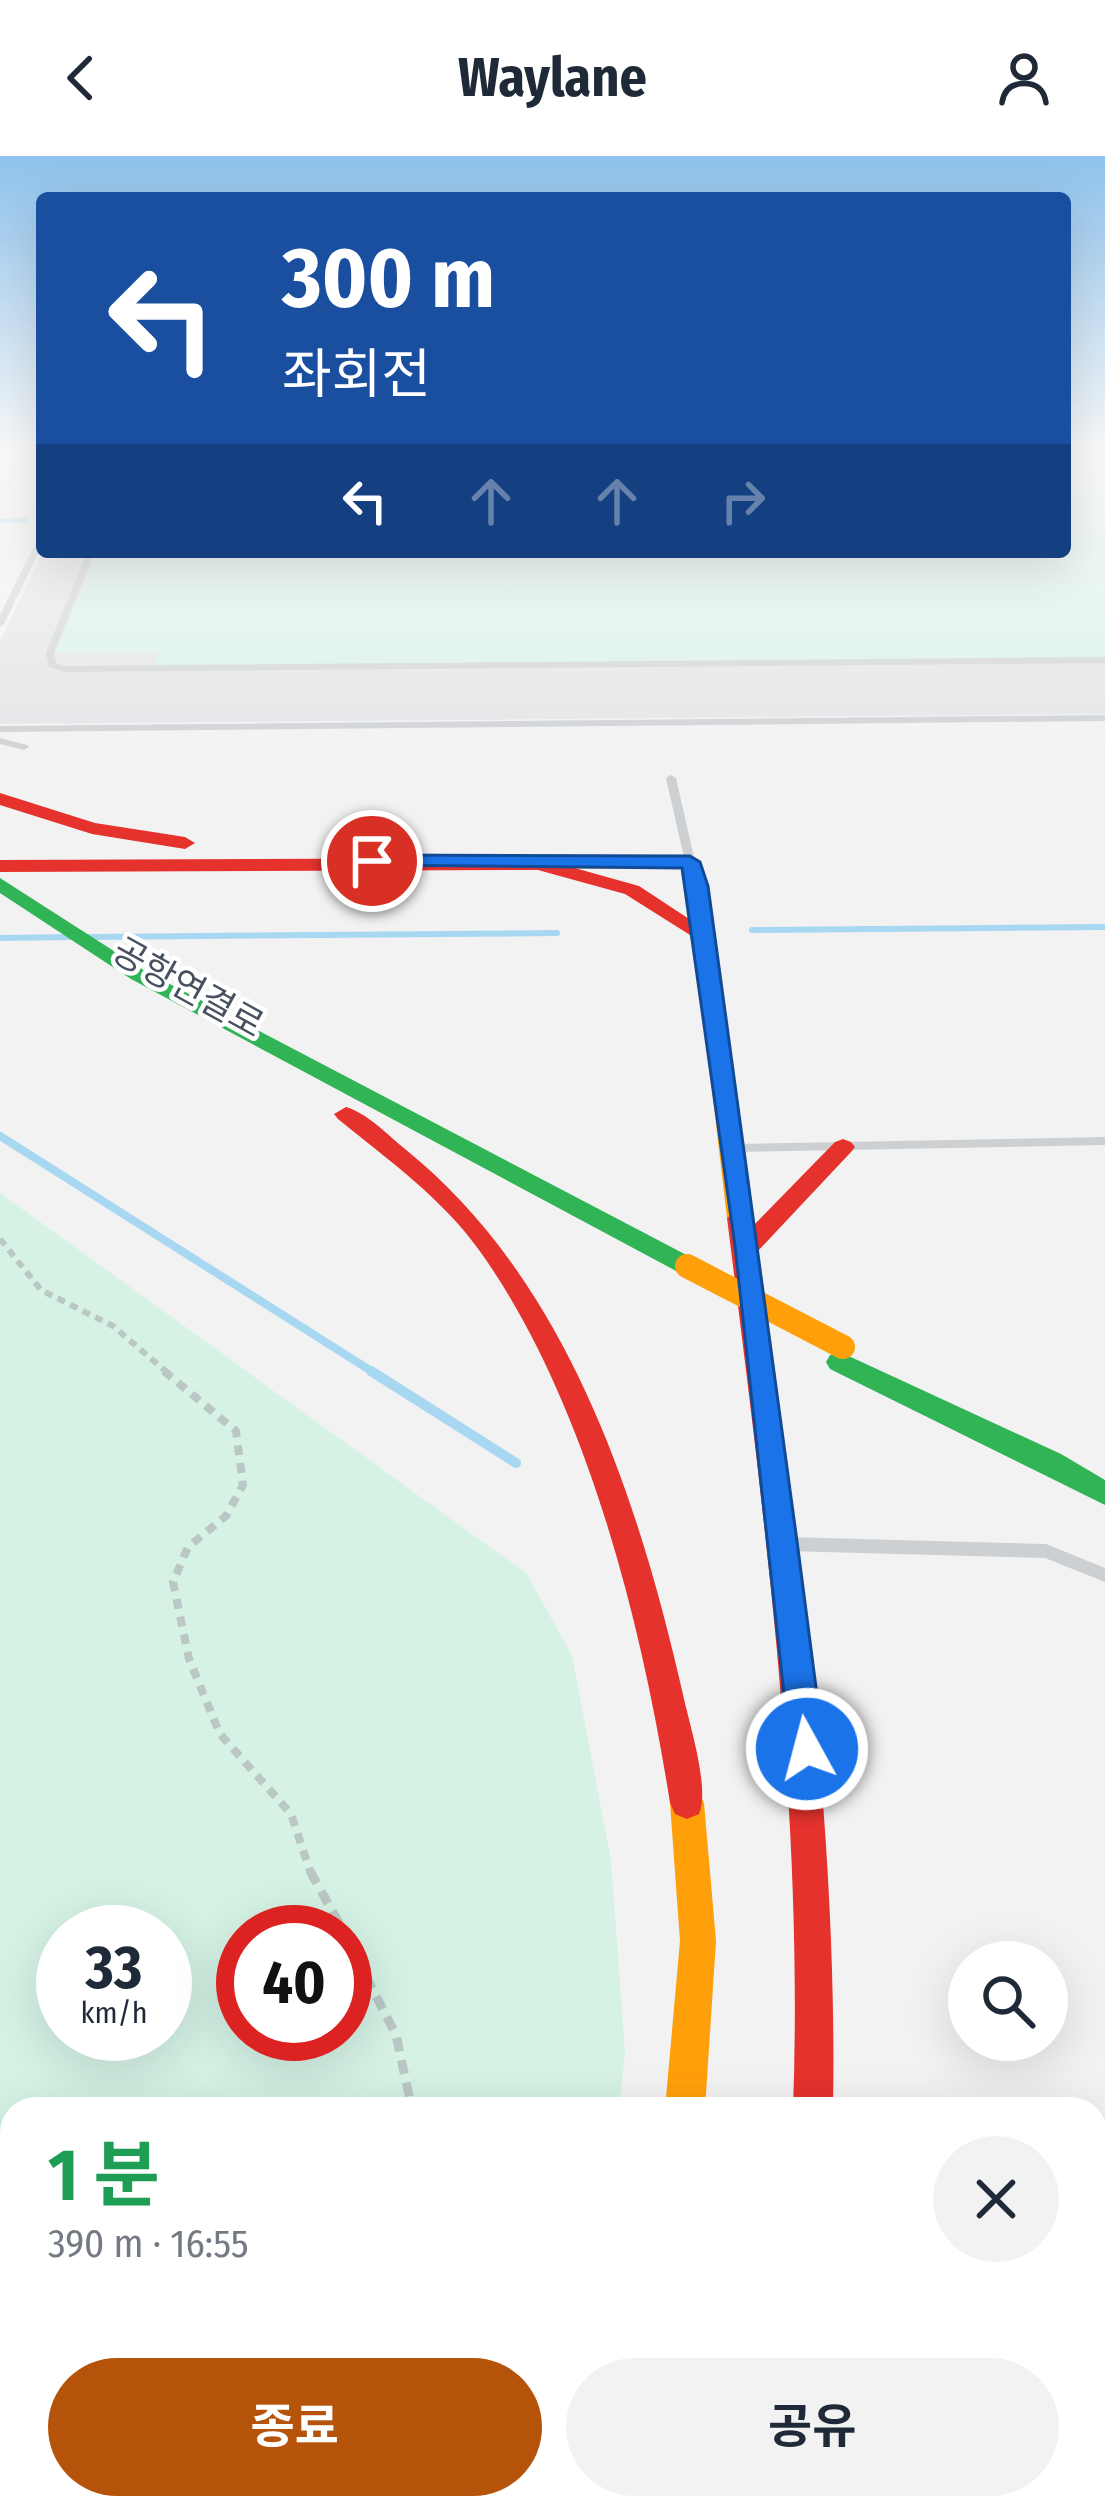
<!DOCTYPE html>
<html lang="ko">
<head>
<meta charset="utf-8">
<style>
  :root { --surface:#fff; --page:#f2f2f3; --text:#1f2937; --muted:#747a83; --accent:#b45309 }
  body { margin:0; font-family:"Fira Sans Condensed","Noto Sans KR",sans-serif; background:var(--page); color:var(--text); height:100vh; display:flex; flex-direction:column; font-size:45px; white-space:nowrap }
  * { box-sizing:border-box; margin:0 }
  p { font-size:39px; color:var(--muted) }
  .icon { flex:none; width:66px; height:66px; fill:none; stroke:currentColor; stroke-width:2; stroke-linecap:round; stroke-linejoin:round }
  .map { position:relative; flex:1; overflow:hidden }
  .side { position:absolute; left:0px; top:1941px; width:1107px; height:423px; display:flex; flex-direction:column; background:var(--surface); border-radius:36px 36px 0 0; box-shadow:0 12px 48px #0002 }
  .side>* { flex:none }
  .top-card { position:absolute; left:36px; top:36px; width:1035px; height:366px; border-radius:12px; box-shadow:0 12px 48px #0002; background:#1a4fa0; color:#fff; overflow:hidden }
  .tools { position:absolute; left:948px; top:1785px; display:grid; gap:24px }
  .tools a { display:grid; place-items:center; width:120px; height:120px; border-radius:50%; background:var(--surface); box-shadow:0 12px 48px #0002; font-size:60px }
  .speed { position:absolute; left:36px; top:1749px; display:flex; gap:24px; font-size:60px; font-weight:700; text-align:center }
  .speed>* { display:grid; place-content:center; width:156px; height:156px; border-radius:50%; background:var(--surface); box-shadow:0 12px 48px #0002; line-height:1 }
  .speed small { font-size:30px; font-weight:400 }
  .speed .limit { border:18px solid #d22; background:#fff; color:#111 }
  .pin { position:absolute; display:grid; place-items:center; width:102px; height:102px; color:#fff; margin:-51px; border:6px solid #fff; border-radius:50%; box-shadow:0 3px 12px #0007 }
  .me { position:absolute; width:132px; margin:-66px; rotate:353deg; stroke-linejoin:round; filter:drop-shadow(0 0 9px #0008) }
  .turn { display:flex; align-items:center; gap:42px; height:252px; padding:0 48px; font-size:54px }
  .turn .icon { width:156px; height:156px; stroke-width:2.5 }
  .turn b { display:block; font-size:84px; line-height:102px }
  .lanes { display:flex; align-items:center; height:114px; padding:0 48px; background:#0003; justify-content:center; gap:60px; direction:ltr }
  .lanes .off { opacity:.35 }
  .round { display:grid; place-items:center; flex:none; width:126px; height:126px; border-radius:63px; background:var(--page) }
  .overview { display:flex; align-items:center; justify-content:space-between; height:204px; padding:0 48px }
  h1 { font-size:72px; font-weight:700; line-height:90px; color:#1e9e55 }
  .button { display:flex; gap:24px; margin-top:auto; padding:24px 48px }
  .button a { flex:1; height:138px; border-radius:72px; background:var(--accent); color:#fff; font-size:48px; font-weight:700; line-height:138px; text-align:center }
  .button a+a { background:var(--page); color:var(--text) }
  header { display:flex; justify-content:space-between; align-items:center; height:156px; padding:0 48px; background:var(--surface); font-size:54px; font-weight:700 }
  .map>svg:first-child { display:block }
  .airport { fill:#e3e4e7 }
  .green { fill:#d5f2e5; fill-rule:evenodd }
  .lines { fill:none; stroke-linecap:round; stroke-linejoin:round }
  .stream-far3 { stroke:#a8d7f1; stroke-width:4.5 }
  .stream-far2 { stroke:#a8d7f1; stroke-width:6 }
  .stream-far1 { stroke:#a8d7f1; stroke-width:8 }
  .stream { stroke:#a8d7f1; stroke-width:10 }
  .path-far2 { stroke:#bac7c5; stroke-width:6; stroke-dasharray:8 6; stroke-linecap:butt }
  .path-far1 { stroke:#bac7c5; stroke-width:8; stroke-dasharray:10 8; stroke-linecap:butt }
  .path { stroke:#bac7c5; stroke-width:9; stroke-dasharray:14 9; stroke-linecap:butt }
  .lane { fill:#cdd0d3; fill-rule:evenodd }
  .fast { fill:#30b455; fill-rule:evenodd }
  .slow { fill:#ff9f0a; fill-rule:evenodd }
  .jam { fill:#e5322d; fill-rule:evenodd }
  .slow-bridge { stroke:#ff9f0a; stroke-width:24 }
  .route { fill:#1a73e8; stroke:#114b97; stroke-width:3 }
  .labels { text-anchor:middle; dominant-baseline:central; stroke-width:9; stroke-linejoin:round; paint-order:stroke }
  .street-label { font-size:36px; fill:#475160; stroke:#fff }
</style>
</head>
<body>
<header><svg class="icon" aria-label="back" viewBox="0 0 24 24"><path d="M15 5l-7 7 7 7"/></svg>Waylane<svg class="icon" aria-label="person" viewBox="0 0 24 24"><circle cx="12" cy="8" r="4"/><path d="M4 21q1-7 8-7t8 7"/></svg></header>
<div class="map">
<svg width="1105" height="2362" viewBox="0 0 1105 2362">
  <rect width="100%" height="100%" fill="#f2f2f2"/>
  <path class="airport" d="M 1065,295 L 1105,295 L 1105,558 L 0,568 L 0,485 L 43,396 L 1065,396 Z"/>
  <path class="green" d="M 1065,295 L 1105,295 L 1105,502 L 153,511 L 159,496 L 55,497 L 98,396 L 1065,396 Z
    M 0,1037 L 527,1418 L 572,1500 L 611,1704 L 625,1897 L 619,1953 L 12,1953 L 12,2352 L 518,2352 L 515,2362 L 0,2362 ZM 63,1776 L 165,1776 L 165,1878 L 63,1878 ZM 243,1776 L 345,1776 L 345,1878 L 243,1878 Z"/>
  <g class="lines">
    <path class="stream-far3" d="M 0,365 L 26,364"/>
    <path class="stream-far2" d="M 752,774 L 1105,771
      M 88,781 L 557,777
      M 0,782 L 72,781"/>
    <path class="stream-far1" d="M 0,980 L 376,1218"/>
    <path class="stream" d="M 371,1215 L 516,1307"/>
    <path class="path-far2" d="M 0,1083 L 41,1134 L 113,1170 L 169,1218"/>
    <path class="path-far1" d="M 164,1215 L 236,1275 L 243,1329 L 226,1360 L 188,1391 L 173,1426 L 189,1503 L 220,1578 L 291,1658 L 311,1718"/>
    <path class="path" d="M 310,1715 L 344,1776
      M 345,1779 L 396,1879 L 412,1953
      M 388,2362 L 390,2352"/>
    <path class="lane" d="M 42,380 L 42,390 L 4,468 L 0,471 L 0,459 L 38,382 Z
      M 87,396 L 95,396 L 54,497 L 56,507 L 65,510 L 1105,501 L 1105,507 L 64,516 L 49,511 L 46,497 Z
      M 1105,559 L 1105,565 L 0,576 L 0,570 Z
      M 0,582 L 27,589 L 29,591 L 24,594 L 0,588 Z
      M 671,619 L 676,622 L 695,706 L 690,709 L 685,706 L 666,622 Z
      M 1105,981 L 1105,989 L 733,996 L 726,992 L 733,988 Z
      M 786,1381 L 1046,1388 L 1105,1412 L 1105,1426 L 1045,1402 L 786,1395 L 780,1393 L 778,1388 L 780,1383 Z"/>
    <path class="fast" d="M 0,722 L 145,815 L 696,1104 L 700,1110 L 696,1116 L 678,1116 L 131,823 L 0,737 Z
      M 840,1196 L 1061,1298 L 1105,1324 L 1105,1349 L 830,1213 L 826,1206 L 830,1199 Z"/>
    <path class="slow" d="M 690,700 L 700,706 L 708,729 L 753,1062 L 740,1070 L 727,1062 L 688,729 L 682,712 L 512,713 L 502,707 L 512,701 Z
      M 687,1631 L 699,1636 L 704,1647 L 716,1785 L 705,1953 L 665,1953 L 680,1785 L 670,1647 L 675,1636 Z
      M 571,2352 L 617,2352 L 614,2362 L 568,2362 Z"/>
    <path class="jam" d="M 0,637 L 95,667 L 185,681 L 195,687 L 185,693 L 92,678 L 0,649 Z
      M 539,702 L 639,730 L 715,780 L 705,786 L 698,784 L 625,738 L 538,714 L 0,716 L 0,704 Z
      M 346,951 C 367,957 388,979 405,993 C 568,1124 639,1344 684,1543 C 690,1570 710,1633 699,1658 L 687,1663 L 675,1658 L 670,1647 C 642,1468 586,1243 479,1094 C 442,1042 387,1003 338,963 L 334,958 Z
      M 843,983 L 851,986 L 855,991 L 851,996 L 757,1096 C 797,1382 838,1664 833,1953 L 793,1953 C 804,1653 764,1359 727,1062 L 740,1054 L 749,1056 L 754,1069 L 835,986 Z
      M 700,2352 L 746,2352 L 742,2362 L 696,2362 Z"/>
    <path class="slow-bridge" d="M 687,1110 L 843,1191"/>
  </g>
  <linearGradient id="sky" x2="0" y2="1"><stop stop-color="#8ec2ec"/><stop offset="0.47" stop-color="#f9f9f9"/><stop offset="1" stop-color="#f9f9f9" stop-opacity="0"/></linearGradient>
  <rect width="1105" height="626" fill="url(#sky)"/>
  <path class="route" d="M 372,699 L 690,700 L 700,706 L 708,730 C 745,1018 788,1305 824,1593 L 819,1603 L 807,1608 L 795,1603 L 790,1593 L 735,1090 L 682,712 L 365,709 L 362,705 Z"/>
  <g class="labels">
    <g class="street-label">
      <text transform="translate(188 832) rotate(29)">공항연결로</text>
    </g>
  </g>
</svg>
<div class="tools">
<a><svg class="icon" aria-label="search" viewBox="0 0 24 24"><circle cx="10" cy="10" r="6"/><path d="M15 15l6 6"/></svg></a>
</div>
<div class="speed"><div>33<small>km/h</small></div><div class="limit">40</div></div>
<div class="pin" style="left:372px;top:705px;background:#d93025"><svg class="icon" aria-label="arrive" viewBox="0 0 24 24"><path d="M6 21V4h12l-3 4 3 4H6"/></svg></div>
<svg class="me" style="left:807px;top:1593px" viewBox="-20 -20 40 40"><circle r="17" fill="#1a73e8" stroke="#fff" stroke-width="3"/><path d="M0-11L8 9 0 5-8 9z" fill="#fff"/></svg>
<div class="top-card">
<div class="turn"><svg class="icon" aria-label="left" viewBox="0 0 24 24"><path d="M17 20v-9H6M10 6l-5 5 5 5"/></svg><div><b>300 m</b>좌회전</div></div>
<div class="lanes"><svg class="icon" aria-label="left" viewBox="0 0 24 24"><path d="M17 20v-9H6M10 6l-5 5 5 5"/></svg><svg class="icon off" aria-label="ahead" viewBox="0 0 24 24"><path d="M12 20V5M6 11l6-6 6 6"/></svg><svg class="icon off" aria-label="ahead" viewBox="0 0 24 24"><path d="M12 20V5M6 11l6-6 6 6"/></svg><svg class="icon off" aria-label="right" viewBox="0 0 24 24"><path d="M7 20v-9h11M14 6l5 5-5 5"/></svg></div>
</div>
<section class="side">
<div class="overview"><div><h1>1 분</h1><p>390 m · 16:55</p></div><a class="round"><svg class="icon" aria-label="close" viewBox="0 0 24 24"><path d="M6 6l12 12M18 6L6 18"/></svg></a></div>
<div class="button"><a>종료</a><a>공유</a></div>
</section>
</div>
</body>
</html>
